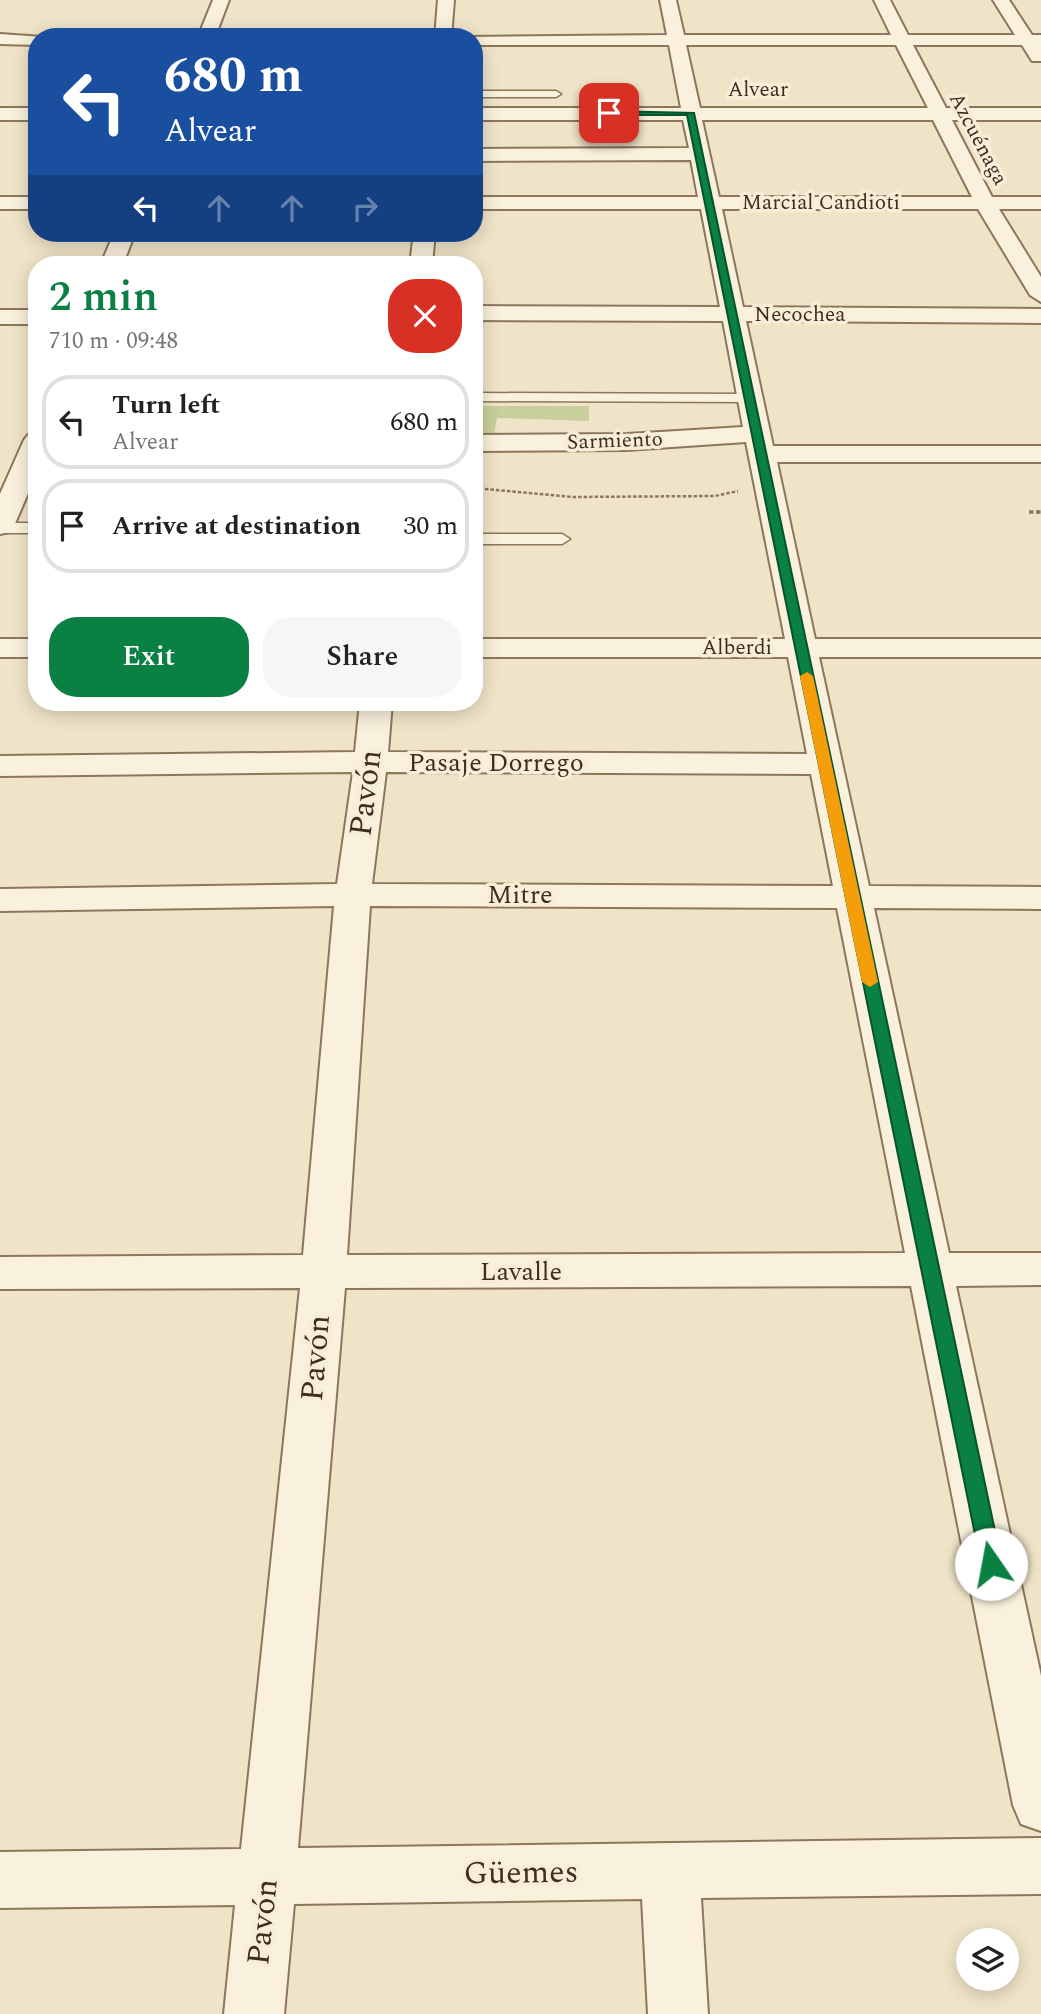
<!DOCTYPE html>
<html lang="en">
<head>
<meta charset="utf-8">
<style>
  :root { --surface:#fff; --page:#f6f6f6; --text:#222; --muted:#767676; --line:#e0e0e0; --accent:#0b8043 }
  body { margin:0; font-family:Spectral,serif; background:var(--page); color:var(--text); height:100vh; display:flex; flex-direction:column; font-size:26px; white-space:nowrap }
  * { box-sizing:border-box; margin:0 }
  p { font-size:23px; color:var(--muted) }
  .icon { flex:none; width:38px; height:38px; fill:none; stroke:currentColor; stroke-width:2; stroke-linecap:round; stroke-linejoin:round }
  .map { position:relative; flex:1; overflow:hidden }
  .details { position:absolute; left:28px; top:256px; width:455px; height:455px; display:flex; flex-direction:column; background:var(--surface); border-radius:28px; box-shadow:0 4px 18px #0003 }
  .details>* { flex:none }
  .guide { position:absolute; left:28px; top:28px; width:455px; height:214px; border-radius:28px; box-shadow:0 4px 18px #0003; background:#1a4fa0; color:#fff; overflow:hidden }
  .buttons { position:absolute; left:956px; top:1928px; display:grid; gap:14px }
  .buttons a { display:grid; place-items:center; width:63px; height:63px; border-radius:50%; background:var(--surface); box-shadow:0 4px 18px #0003; font-size:35px }
  .pin { position:absolute; display:grid; place-items:center; width:60px; height:60px; color:#fff; margin:-30px; border-radius:14px; box-shadow:0 4px 10px #0006 }
  .me { position:absolute; width:77px; margin:-38px; rotate:348deg; stroke-linejoin:round; filter:drop-shadow(0 0 5px #0008) }
  .turn { display:flex; align-items:center; gap:24px; height:147px; padding:0 21px; font-size:32px }
  .turn .icon { width:91px; height:91px; stroke-width:2.5 }
  .turn b { display:block; font-size:49px; line-height:60px }
  .lanes { display:flex; align-items:center; height:66px; padding:0 21px; background:#0003; justify-content:center; gap:35px; direction:ltr }
  .lanes .off { opacity:.35 }
  .round { display:grid; place-items:center; flex:none; width:74px; height:74px; border-radius:28px; background:var(--page) }
  .overview { display:flex; align-items:center; justify-content:space-between; height:119px; padding:0 21px }
  h1 { font-size:42px; font-weight:600; line-height:52px; color:var(--accent) }
  .action { display:flex; gap:14px; margin-top:auto; padding:14px 21px }
  .action a { flex:1; height:80px; border-radius:28px; background:var(--accent); color:#fff; font-size:28px; font-weight:600; line-height:80px; text-align:center }
  .action a+a { background:var(--page); color:var(--text) }
  ul { padding:0; list-style:none }
  li { display:flex; align-items:center; gap:21px; height:94px; margin:0 14px 10px; padding:0 7px; border:4px solid var(--line); border-radius:28px }
  li div { flex:1 }
  li b { display:block; font-size:26px }
  li em { font-style:normal }
  .map>svg:first-child { display:block }
  .green { fill:#c9cf9b }
  .lines { fill:none; stroke-linecap:round; stroke-linejoin:round }
  .service-casing { stroke:#8d765c; stroke-width:3 }
  .minor-casing { stroke:#8d765c; stroke-width:4 }
  .path-far1 { stroke:#8d765c; stroke-width:2.5; stroke-dasharray:3.5 2; stroke-linecap:butt }
  .path { stroke:#8d765c; stroke-width:3.5; stroke-dasharray:4.5 2.5; stroke-linecap:butt }
  .service { fill:#faf1dc; fill-rule:evenodd }
  .minor { fill:#faf1dc; fill-rule:evenodd }
  .route { fill:#0b8043; stroke:#07532c; stroke-width:2 }
  .slow { fill:#f59e0b }
  .labels { text-anchor:middle; dominant-baseline:central; stroke-width:7; stroke-linejoin:round; paint-order:stroke }
  .far-street-label { font-size:21px; fill:#3d2e20; stroke:#f7eed8 }
  .street-label { font-size:26px; fill:#3d2e20; stroke:#f7eed8 }
  .near-street-label { font-size:32px; fill:#3d2e20; stroke:#f7eed8 }
</style>
</head>
<body>
<div class="map">
<svg width="1041" height="2014" viewBox="0 0 1041 2014">
  <rect width="100%" height="100%" fill="#f0e4c8"/>
  <path class="green" d="M 474,406 L 589,406 L 589,421 L 497,418 L 494,435 L 474,435 Z"/>
  <g class="lines">
    <g class="service-casing">
      <path id="service" d="M 474,91 L 556,91 L 561,94 L 556,97 L 474,97 Z
        M 474,393 L 748,394 L 755,398 L 748,402 L 474,401 Z
        M 0,523 L 37,523 L 37,533 L 0,533 Z
        M 474,534 L 562,534 L 570,539 L 562,544 L 474,544 Z"/>
    </g>
    <g class="minor-casing">
      <path id="minor" d="M 213,0 L 229,0 L 215,37 L 198,37 Z
        M 438,0 L 454,0 L 451,37 L 435,37 Z
        M 660,0 L 676,0 L 684,35 L 891,35 L 874,0 L 890,0 L 908,35 L 1015,35 L 993,0 L 1009,0 L 1032,35 L 1041,35 L 1041,61 L 1032,61 L 1022,45 L 913,45 L 946,108 L 1041,108 L 1041,120 L 952,120 L 992,197 L 1041,197 L 1041,209 L 999,209 L 1041,277 L 1041,302 L 1030,295 L 978,209 L 722,209 L 743,307 L 1041,309 L 1041,323 L 746,321 L 773,446 L 1041,446 L 1041,462 L 777,462 L 815,639 L 1041,639 L 1041,657 L 819,657 L 869,886 L 1041,887 L 1041,909 L 874,908 L 949,1253 L 1041,1253 L 1041,1285 L 956,1286 L 1041,1676 L 1041,1831 L 1021,1824 L 1013,1805 L 911,1286 L 345,1288 L 298,1848 L 1041,1838 L 1041,1894 L 701,1898 L 708,2014 L 648,2014 L 642,1899 L 294,1904 L 284,2014 L 224,2014 L 235,1905 L 0,1908 L 0,1852 L 241,1849 L 300,1288 L 0,1289 L 0,1257 L 303,1255 L 334,906 L 0,911 L 0,889 L 337,884 L 353,772 L 0,776 L 0,756 L 355,752 L 360,702 L 392,702 L 388,752 L 807,754 L 788,657 L 474,657 L 474,639 L 785,639 L 746,442 L 627,450 L 474,451 L 474,435 L 627,434 L 743,427 L 723,321 L 474,320 L 474,306 L 720,307 L 701,209 L 474,209 L 474,197 L 698,197 L 691,160 L 474,161 L 474,149 L 689,148 L 683,120 L 474,120 L 474,108 L 681,108 L 669,45 L 474,45 L 474,37 L 468,37 L 667,35 ZM 686,45 L 896,45 L 928,108 L 700,108 ZM 702,120 L 933,120 L 972,197 L 719,197 ZM 386,772 L 811,774 L 833,886 L 372,884 ZM 370,906 L 837,908 L 905,1253 L 347,1255 Z
        M 0,34 L 43,37 L 37,37 L 37,45 L 0,44 Z
        M 0,108 L 37,108 L 37,120 L 0,120 Z
        M 0,197 L 37,197 L 37,209 L 0,209 Z
        M 114,233 L 135,233 L 123,264 L 101,264 Z
        M 414,233 L 435,233 L 432,264 L 410,264 Z
        M 0,310 L 37,310 L 37,324 L 0,324 Z
        M 37,432 L 37,472 L 14,526 L 10,532 L 0,534 L 0,494 L 24,440 L 28,435 Z
        M 0,639 L 37,639 L 37,657 L 0,657 Z"/>
    </g>
    <path class="path-far1" d="M 474,488 L 572,497 L 715,496 L 738,491"/>
    <path class="path" d="M 1029,512 L 1041,512"/>
    <use href="#service" class="service"/>
    <use href="#minor" class="minor"/>
  </g>
  <path class="route" d="M 609,111 L 694,113 L 1002,1564 L 998,1570 L 991,1573 L 984,1570 L 981,1564 L 687,115 L 607,115 Z"/>
  <path class="slow" d="M 807,672 L 813,676 L 878,982 L 870,987 L 862,982 L 800,676 Z"/>
  <g class="labels">
    <g class="far-street-label">
      <text x="758" y="90">Alvear</text>
      <text transform="translate(978 139) rotate(62)">Azcuénaga</text>
      <text x="821" y="203">Marcial Candioti</text>
      <text x="800" y="315">Necochea</text>
      <text transform="translate(615 441) rotate(-2)">Sarmiento</text>
      <text x="737" y="648">Alberdi</text>
    </g>
    <g class="street-label">
      <text x="496" y="763">Pasaje Dorrego</text>
      <text x="520" y="895">Mitre</text>
      <text x="521" y="1272">Lavalle</text>
    </g>
    <g class="near-street-label">
      <text transform="translate(366 793) rotate(-83)">Pavón</text>
      <text transform="translate(316 1358) rotate(-85)">Pavón</text>
      <text transform="translate(521 1873) rotate(-1)">Güemes</text>
      <text transform="translate(263 1922) rotate(-84)">Pavón</text>
    </g>
  </g>
</svg>
<div class="buttons">
<a><svg class="icon" aria-label="layers" viewBox="0 0 24 24"><path d="M12 4l9 5-9 5-9-5zM3 14l9 5 9-5"/></svg></a>
</div>
<div class="pin" style="left:609px;top:113px;background:#d93025"><svg class="icon" aria-label="arrive" viewBox="0 0 24 24"><path d="M6 21V4h12l-3 4 3 4H6"/></svg></div>
<svg class="me" style="left:991px;top:1564px" viewBox="-20 -20 40 40"><circle r="19" fill="#fff"/><path d="M0-13L10 11 0 6-10 11z" fill="#0b8043"/></svg>
<div class="guide">
<div class="turn"><svg class="icon" aria-label="left" viewBox="0 0 24 24"><path d="M17 20v-9H6M10 6l-5 5 5 5"/></svg><div><b>680 m</b>Alvear</div></div>
<div class="lanes"><svg class="icon" aria-label="left" viewBox="0 0 24 24"><path d="M17 20v-9H6M10 6l-5 5 5 5"/></svg><svg class="icon off" aria-label="ahead" viewBox="0 0 24 24"><path d="M12 20V5M6 11l6-6 6 6"/></svg><svg class="icon off" aria-label="ahead" viewBox="0 0 24 24"><path d="M12 20V5M6 11l6-6 6 6"/></svg><svg class="icon off" aria-label="right" viewBox="0 0 24 24"><path d="M7 20v-9h11M14 6l5 5-5 5"/></svg></div>
</div>
<section class="details">
<div class="overview"><div><h1>2 min</h1><p>710 m · 09:48</p></div><a class="round" style="background:#d93025;color:#fff"><svg class="icon" aria-label="close" viewBox="0 0 24 24"><path d="M6 6l12 12M18 6L6 18"/></svg></a></div>
<ul>
<li><svg class="icon" aria-label="left" viewBox="0 0 24 24"><path d="M17 20v-9H6M10 6l-5 5 5 5"/></svg><div><b>Turn left</b><p>Alvear</p></div><em>680 m</em></li>
<li><svg class="icon" aria-label="arrive" viewBox="0 0 24 24"><path d="M6 21V4h12l-3 4 3 4H6"/></svg><div><b>Arrive at destination</b></div><em>30 m</em></li>
</ul>
<div class="action"><a>Exit</a><a>Share</a></div>
</section>
</div>
</body>
</html>
